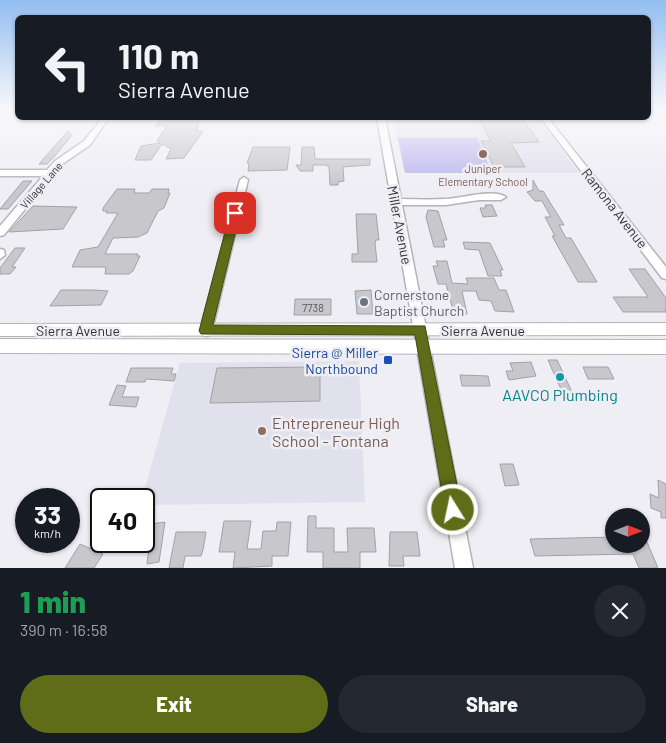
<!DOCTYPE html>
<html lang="en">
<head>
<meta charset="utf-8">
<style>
  :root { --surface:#171b24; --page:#242831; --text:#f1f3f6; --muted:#9ea1a6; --accent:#5f6d18 }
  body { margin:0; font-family:Barlow,sans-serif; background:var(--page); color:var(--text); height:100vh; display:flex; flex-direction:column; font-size:19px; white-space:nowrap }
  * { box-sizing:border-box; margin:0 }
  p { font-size:16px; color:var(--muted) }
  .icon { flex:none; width:28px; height:28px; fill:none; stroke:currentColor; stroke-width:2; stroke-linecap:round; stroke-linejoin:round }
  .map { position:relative; height:568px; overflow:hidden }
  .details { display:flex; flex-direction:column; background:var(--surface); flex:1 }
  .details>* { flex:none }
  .top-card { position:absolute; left:15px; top:15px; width:636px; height:105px; border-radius:8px; box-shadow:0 1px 4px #0004; background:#171b24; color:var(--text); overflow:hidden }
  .needle { width:32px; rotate:90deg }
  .buttons { position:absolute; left:605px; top:508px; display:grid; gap:10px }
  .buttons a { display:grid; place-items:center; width:45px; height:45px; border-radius:50%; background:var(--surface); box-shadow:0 1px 4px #0004; font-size:25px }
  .speed { position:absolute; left:15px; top:488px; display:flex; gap:10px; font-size:25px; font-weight:700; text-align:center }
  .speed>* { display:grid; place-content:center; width:65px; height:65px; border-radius:50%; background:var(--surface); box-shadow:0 1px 4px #0004; line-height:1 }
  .speed small { font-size:12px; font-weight:400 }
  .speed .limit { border:2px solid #111; border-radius:8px; background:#fff; color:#111 }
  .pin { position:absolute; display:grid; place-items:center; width:42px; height:42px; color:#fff; margin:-21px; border-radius:10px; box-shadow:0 2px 8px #0006 }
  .me { position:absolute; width:55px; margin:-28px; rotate:350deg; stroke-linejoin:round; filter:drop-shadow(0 0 4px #0008) }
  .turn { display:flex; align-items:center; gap:18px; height:105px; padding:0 20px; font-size:22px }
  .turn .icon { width:65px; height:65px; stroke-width:2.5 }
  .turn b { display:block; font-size:35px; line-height:42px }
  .round { display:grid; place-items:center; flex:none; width:52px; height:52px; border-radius:26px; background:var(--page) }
  .overview { display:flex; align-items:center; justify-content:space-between; height:85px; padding:0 20px }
  h1 { font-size:30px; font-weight:800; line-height:38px; color:#1e9e55 }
  .button { display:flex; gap:10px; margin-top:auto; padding:10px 20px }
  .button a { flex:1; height:58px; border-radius:30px; background:var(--accent); color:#fff; font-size:20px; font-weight:800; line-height:58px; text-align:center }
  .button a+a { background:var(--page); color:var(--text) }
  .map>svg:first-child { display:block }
  .built { fill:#e1e0ed }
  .green { fill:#beb7ed }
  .building { fill:#c8c7cc; stroke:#a2a1a6 }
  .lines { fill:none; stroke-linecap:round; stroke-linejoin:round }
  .minor-casing { stroke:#b3b3b8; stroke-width:3 }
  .major-casing { stroke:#b3b3b8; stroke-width:2 }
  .minor { fill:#fff; fill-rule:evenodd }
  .major { fill:#fff; fill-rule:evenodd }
  .route { fill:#5f6d18; stroke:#3e4710 }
  .education-dot { fill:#8d6e63; stroke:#efeef4; stroke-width:2 }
  .worship-dot { fill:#6b7280; stroke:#efeef4; stroke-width:2 }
  .transit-dot { fill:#1a4fb4; stroke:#efeef4; stroke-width:2 }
  .culture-dot { fill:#0f9aa8; stroke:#efeef4; stroke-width:2 }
  .labels { text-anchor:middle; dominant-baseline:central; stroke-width:5; stroke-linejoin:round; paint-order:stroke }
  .far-education-label { font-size:11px; fill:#785e54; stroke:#efeef4 }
  .far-street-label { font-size:11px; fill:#343335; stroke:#efeef4 }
  .number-label { font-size:11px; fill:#59585b }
  .street-label { font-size:14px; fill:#343335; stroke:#efeef4 }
  .worship-label { font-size:14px; fill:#5b616d; stroke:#efeef4; text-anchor:start }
  .transit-label { font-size:14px; fill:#164399; stroke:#efeef4; text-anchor:end }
  .near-culture-label { font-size:16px; fill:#0d838f; stroke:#efeef4 }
  .near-education-label { font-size:16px; fill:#785e54; stroke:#efeef4; text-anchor:start }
</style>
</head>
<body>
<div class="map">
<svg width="666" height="568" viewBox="0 0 666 568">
  <rect width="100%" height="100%" fill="#efeef4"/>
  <path class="built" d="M 392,118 L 538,118 L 579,173 L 405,173 Z
    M 359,361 L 365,502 L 144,505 L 142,499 L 180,363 Z"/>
  <path class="green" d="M 398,138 L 477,138 L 492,173 L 405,173 Z"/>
  <path class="building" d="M 161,118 L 200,118 L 197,131 L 203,131 L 184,158 L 166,159 L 171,149 L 162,144 L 151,160 L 135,160 L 141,146 L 160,143 L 157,141 L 167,126 L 156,126 Z
    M 522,118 L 539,142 L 511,143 L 525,167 L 494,167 L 481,141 L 491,141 L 479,119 Z
    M 68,131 L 72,135 L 55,156 L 47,164 L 39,164 Z
    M 253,147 L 290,147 L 287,170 L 248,171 L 249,163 L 247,163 Z
    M 302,147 L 314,147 L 315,159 L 370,159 L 370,165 L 343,167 L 344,181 L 338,182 L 338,185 L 330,185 L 329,167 L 326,165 L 313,165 L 313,171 L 300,171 L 296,165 L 301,165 Z
    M 533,180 L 539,191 L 543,191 L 564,225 L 559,225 L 566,238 L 571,238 L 597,282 L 578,282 L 552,236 L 555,236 L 545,217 L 551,217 L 542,201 L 535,201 L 527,192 L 533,190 Z
    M 23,181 L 32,181 L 8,209 L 0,209 Z
    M 117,189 L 135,189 L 134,193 L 149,193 L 152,189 L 169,189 L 168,193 L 170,193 L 164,208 L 158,211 L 147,233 L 138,237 L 113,238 L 105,254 L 138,254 L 137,256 L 140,256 L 133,271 L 129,274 L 105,274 L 106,267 L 72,267 L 80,250 L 98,247 L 118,213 L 106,213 L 107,211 L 103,211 L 103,208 Z
    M 485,205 L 492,205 L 497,216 L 483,217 L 480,208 L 486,208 Z
    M 32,207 L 33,206 L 77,207 L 63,229 L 9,232 Z
    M 428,210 L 438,211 L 447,240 L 443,240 L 445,247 L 434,247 L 426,217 Z
    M 356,214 L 376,214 L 379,240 L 376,240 L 375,243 L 377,262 L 352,262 L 352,254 L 358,254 Z
    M 463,242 L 490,243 L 503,270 L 500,270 L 502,276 L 488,276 L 479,250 L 465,249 Z
    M 15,248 L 25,248 L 12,267 L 16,267 L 10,274 L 0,274 L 0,268 Z
    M 436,261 L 447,261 L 452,283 L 468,284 L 466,278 L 494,278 L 499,290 L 506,290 L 514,312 L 495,311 L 491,301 L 479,300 L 476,291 L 462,291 L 467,314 L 454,314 L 446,284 L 438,284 L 433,266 L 438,266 Z
    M 629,269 L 645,269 L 666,298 L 666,312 L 623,312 L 613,297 L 648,297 Z
    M 61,290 L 94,290 L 108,291 L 101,305 L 50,306 Z
    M 371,290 L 373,314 L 357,314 L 355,291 Z
    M 295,299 L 331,299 L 331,315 L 294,315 Z
    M 548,360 L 557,360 L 573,394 L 563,394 Z
    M 531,362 L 536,376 L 509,380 L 506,371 L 513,371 L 510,363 Z
    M 320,367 L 320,401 L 210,403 L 217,368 Z
    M 583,367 L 608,367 L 614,379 L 588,379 Z
    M 131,368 L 173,368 L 171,374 L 176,374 L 174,381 L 146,379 L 145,382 L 126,382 Z
    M 460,375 L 488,376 L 490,386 L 462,386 Z
    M 117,385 L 126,386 L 122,397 L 139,397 L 136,407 L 109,405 Z
    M 500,464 L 513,464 L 519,485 L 505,486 Z
    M 658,480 L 666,484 L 666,518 L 661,518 L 661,512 L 651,508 L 650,494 L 659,498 Z
    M 308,516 L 316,516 L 316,528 L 334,528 L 334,552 L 348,552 L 347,528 L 374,528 L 376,552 L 360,552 L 360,568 L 323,568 L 323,552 L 307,552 Z
    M 224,521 L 251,521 L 247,549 L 261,549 L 263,531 L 276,531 L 277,522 L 291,522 L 288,556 L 272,556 L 272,566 L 233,568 L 235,552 L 219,552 Z
    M 165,522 L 159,562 L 147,564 L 149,546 L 132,549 L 134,541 L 144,541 L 144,525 Z
    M 641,528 L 658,568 L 639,568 L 633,554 L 535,556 L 530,539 L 614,537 L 614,544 L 641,544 Z
    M 176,532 L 206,532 L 203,550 L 201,556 L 185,556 L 183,568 L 169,568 Z
    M 390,532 L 417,532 L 420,556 L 403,556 L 404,566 L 389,566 Z
    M 80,544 L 103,554 L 94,568 L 65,568 Z"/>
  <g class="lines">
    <g class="minor-casing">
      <path id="minor" d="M 0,108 L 5,108 L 0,112 Z
        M 102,118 L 108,119 L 90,145 L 61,165 L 4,235 L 0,236 L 0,226 L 43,176 L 0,176 L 0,170 L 47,170 L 55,161 L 84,141 Z
        M 377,118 L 385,118 L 401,199 C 415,199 429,200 444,199 C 459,199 494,188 506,197 L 501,200 L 479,200 L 446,205 L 402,205 L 473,568 L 455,568 Z
        M 541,118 L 548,118 L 666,267 L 666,279 L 662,278 Z
        M 244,177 L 248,180 L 212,331 L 210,335 L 206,336 L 202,335 L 200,331 L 240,180 Z
        M 0,249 L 4,250 L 5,255 L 0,259 Z"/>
    </g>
    <g class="major-casing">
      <path id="major" d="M 666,323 L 666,335 L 0,336 L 0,324 Z
        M 0,339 L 666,340 L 666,354 L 0,353 Z"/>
    </g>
    <use href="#minor" class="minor"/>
    <use href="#major" class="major"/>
  </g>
  <linearGradient id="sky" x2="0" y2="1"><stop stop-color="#92bef1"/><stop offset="0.58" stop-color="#f8f7fa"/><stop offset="1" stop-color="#f8f7fa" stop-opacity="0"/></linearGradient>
  <rect width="666" height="187" fill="url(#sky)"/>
  <path class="route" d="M 235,210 L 240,213 L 213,325 L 425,326 L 462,510 L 459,516 L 453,519 L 447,516 L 445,510 L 415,335 L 201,334 L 199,331 L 230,213 Z"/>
  <g class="education-dot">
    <circle cx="483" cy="154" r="5"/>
    <circle cx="262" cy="431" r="5"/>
  </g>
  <circle class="worship-dot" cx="364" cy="302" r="5"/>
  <rect class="transit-dot" x="383" y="355" width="10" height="10" rx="2.5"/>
  <circle class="culture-dot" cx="560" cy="377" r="5"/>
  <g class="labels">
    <g class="far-education-label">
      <text x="483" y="168">Juniper<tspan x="483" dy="13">Elementary School</tspan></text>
    </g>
    <g class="far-street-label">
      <text transform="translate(41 185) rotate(-49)">Village Lane</text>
    </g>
    <g class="number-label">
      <text x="313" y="307">7738</text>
    </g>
    <g class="street-label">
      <text transform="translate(615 208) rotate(52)">Ramona Avenue</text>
      <text transform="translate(400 225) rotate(79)">Miller Avenue</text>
      <text x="78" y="330">Sierra Avenue</text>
      <text x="483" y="330">Sierra Avenue</text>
    </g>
    <g class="worship-label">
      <text x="374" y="294">Cornerstone<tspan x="374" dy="16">Baptist Church</tspan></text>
    </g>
    <g class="transit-label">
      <text x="378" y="352">Sierra @ Miller<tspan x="378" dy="16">Northbound</tspan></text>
    </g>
    <g class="near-culture-label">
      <text x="560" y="394">AAVCO Plumbing</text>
    </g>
    <g class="near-education-label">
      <text x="272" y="422">Entrepreneur High<tspan x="272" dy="18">School - Fontana</tspan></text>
    </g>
  </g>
</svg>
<div class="buttons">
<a><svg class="needle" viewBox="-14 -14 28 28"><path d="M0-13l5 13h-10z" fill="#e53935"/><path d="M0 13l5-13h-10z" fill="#9ea1a6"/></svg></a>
</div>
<div class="speed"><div>33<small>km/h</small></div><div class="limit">40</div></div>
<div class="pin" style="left:235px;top:213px;background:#d93025"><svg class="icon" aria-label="arrive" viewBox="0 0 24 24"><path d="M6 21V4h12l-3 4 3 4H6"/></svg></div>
<svg class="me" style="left:453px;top:510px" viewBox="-20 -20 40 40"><circle r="17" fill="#5f6d18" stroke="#fff" stroke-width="3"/><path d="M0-11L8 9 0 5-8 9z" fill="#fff"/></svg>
<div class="top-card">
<div class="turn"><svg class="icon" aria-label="left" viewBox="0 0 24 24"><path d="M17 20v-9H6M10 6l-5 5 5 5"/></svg><div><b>110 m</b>Sierra Avenue</div></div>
</div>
</div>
<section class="details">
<div class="overview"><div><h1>1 min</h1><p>390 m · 16:58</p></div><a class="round"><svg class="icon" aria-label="close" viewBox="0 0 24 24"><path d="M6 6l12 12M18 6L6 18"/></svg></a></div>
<div class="button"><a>Exit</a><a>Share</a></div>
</section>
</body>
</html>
